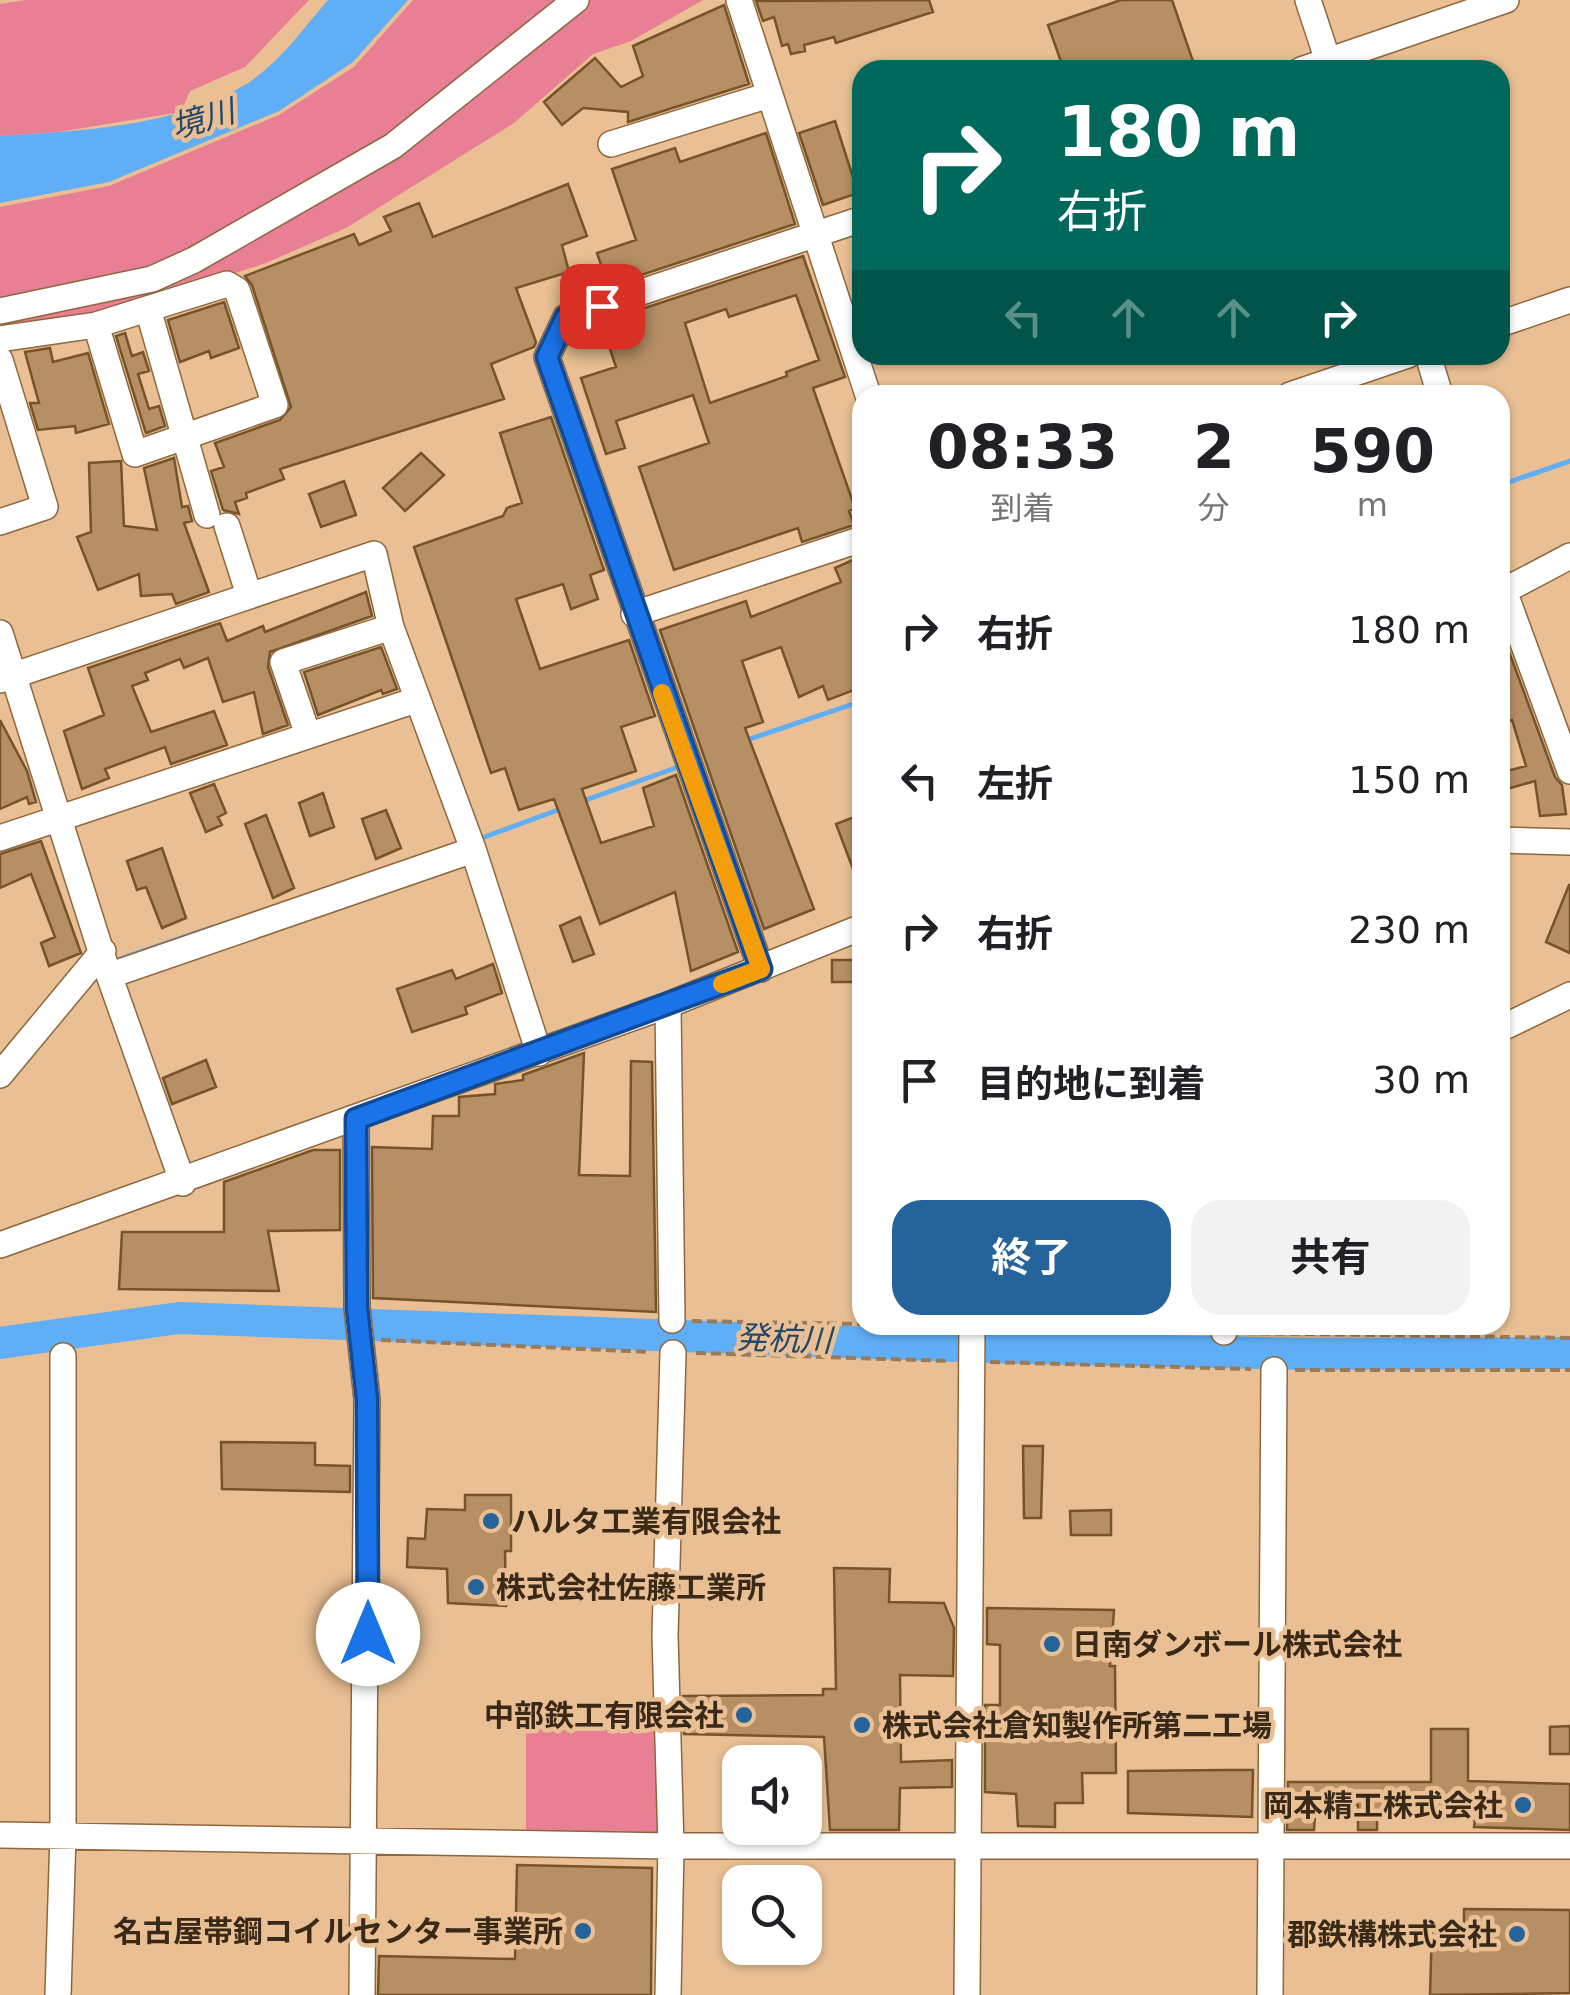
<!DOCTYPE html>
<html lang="ja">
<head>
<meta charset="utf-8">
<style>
  :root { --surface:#fff; --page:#f2f2f2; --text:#202124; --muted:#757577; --accent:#25649a }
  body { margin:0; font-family:"DejaVu Sans","Noto Sans JP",sans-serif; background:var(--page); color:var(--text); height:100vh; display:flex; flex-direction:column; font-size:38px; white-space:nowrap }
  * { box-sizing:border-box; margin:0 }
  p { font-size:32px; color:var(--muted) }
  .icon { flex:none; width:55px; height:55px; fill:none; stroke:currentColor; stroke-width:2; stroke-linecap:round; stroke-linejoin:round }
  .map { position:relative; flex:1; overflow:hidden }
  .details { position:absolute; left:852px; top:385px; width:658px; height:950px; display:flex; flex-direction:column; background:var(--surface); border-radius:30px; box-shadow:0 2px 8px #0004 }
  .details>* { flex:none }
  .banner { position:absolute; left:852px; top:60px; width:658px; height:305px; border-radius:30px; box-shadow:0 2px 8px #0004; background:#00695c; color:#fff; overflow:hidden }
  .tools { position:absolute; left:722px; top:1745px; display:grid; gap:20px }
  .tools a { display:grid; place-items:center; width:100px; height:100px; border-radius:20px; background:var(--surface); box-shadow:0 2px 8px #0004; font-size:50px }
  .pin { position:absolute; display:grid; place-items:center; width:85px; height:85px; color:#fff; margin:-42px; border-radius:20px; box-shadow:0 5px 15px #0006 }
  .me { position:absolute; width:110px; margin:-55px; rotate:0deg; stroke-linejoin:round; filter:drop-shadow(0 0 8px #0008) }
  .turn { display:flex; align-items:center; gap:35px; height:210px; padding:0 40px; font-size:45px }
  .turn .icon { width:130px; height:130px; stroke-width:2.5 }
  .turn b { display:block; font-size:70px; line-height:85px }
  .lanes { display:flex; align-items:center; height:95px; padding:0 40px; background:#0003; justify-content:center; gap:50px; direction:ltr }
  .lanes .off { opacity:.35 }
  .eta { display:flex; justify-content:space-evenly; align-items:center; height:170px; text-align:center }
  .eta b { font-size:60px; font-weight:700; line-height:70px }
  .primary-button { display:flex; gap:20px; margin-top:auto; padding:20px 40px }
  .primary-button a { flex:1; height:115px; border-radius:30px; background:var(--accent); color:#fff; font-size:40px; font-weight:700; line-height:115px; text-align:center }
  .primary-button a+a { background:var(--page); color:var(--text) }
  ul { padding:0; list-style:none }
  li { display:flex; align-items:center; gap:30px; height:150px; padding:0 40px }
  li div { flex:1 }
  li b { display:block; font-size:38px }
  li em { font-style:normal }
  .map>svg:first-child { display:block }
  .green { fill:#e87f94 }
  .water { fill:#60aef6 }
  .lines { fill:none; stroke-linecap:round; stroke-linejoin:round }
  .stream { stroke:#60aef6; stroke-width:5 }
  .river { stroke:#60aef6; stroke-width:32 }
  .building { fill:#b68f64; stroke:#775329; stroke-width:2.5; fill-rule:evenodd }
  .minor-casing { stroke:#8d683e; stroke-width:28 }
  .path { stroke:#997b5b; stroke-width:4; stroke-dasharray:10 5; stroke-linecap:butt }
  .minor { stroke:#fff; stroke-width:25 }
  .route-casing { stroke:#114b97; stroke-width:25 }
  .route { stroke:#1a73e8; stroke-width:18 }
  .slow { stroke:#f59e0b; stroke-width:18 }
  .poi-dot { fill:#25649a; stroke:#e9bf93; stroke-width:4 }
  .labels { text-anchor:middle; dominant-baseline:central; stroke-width:9; stroke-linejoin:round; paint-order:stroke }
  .poi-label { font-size:30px; font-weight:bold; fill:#392918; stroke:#e9bf93; text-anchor:start }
  .water-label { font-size:32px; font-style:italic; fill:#20486d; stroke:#e9bf93 }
</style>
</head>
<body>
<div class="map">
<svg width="1570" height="1995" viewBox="0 0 1570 1995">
  <rect width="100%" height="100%" fill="#e9bf93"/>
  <path class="green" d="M 25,0 L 309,0 L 245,67 L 190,91 L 181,112 L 58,132 L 0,136 L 0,4 Z
    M 413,0 L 703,0 L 631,41 L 593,54 L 514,123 L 346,228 L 266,263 L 94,319 L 0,332 L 0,207 L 109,186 L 279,115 L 354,67 Z
    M 526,1725 L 655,1726 L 658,1834 L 526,1834 Z"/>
  <path class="water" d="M 328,0 L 408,0 L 353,62 L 279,111 L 109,182 L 0,203 L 0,136 C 79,131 178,127 248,83 C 280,62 303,29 328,0 Z"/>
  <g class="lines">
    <path class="stream" d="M 1500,485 L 1570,461
      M 747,740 L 862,701
      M 583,801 L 681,766
      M 479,839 L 563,808
      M 114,961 L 213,927"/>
    <path class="river" d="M 0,1343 L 179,1318 L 986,1347 L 1309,1354 L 1570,1353"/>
  </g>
  <path class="building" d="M 929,0 L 933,12 L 836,43 L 834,37 L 804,45 L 805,51 L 791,54 L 788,44 L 782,46 L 774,17 L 763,21 L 756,1 Z
    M 1121,0 L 1172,0 L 1196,70 L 1064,70 L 1048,25 Z
    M 724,5 L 749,84 L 628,122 L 628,112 L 583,108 L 562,125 L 544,102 L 595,58 L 621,87 L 643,76 L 633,46 Z
    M 835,121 L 858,193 L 823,205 L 799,133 Z
    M 766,133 L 795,224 L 608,286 L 597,253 L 636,240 L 612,169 L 675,148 L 680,162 Z
    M 568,184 L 587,236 L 562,245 L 569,272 L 516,288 L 536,342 L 534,347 L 491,364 L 504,399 L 280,469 L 284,479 L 246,493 L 247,498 L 235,502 L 239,514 L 223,510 L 211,471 L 224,467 L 215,443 L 280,420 L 291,407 L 252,285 L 245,276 L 354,234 L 359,245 L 391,231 L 384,217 L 419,203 L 433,237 Z
    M 803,256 L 845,377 L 813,388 L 855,508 L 849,511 L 854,525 L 802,542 L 798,528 L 674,570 L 639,467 L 709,443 L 693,395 L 616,421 L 625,448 L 606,454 L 581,378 L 616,367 L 608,343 L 614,341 L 608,320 ZM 796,295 L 819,360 L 786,372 L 787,376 L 710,403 L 685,323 L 726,309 L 729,317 Z
    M 224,302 L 239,348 L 211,358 L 209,351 L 180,362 L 168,320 Z
    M 125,333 L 132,356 L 143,352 L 149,371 L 138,374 L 149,409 L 159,406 L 165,426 L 146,433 L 116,336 Z
    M 50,348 L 53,362 L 88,353 L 109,424 L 76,433 L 75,426 L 38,430 L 30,403 L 39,403 L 25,352 Z
    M 551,417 L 604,570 L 590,575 L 598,599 L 571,609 L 563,584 L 516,599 L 540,669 L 629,640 L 655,716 L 621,727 L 636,771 L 582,789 L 601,843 L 654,826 L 643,788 L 676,775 L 738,952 L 691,971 L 675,892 L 600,924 L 554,799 L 519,810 L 505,768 L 491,773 L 414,547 L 503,516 L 507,508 L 522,503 L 500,433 Z
    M 421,453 L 444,475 L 405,511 L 383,488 Z
    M 174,458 L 182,507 L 188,506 L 192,521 L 184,523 L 209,592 L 176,604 L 172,594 L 141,596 L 139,574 L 98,590 L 77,537 L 91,532 L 89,463 L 121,461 L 124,526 L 157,530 L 144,468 Z
    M 344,481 L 356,515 L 321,527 L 309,494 Z
    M 862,556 L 862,619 L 858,620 L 862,687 L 828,700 L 823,686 L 799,697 L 781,647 L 742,661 L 763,722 L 745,728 L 814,909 L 764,929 L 660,630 L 746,601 L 751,617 L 841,582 L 835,568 Z
    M 366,592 L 372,616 L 270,652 L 268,667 L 288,725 L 263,734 L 254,692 L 223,702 L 208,658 L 184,668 L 180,659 L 145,673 L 148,680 L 132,686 L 151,732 L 214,711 L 227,745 L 171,764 L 165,747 L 105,769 L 109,778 L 82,789 L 64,731 L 104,715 L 88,668 L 220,623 L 227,641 L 263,626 L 265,632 Z
    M 1500,627 L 1555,777 L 1562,785 L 1566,814 L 1540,816 L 1535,781 L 1500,791 L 1500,773 L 1526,766 L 1512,720 L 1500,725 L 1500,702 L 1505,700 L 1500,688 Z
    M 381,647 L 397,689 L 383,694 L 381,690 L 318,715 L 304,672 Z
    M 0,720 L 27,771 L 36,802 L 29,804 L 27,797 L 0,809 Z
    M 214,784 L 226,813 L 218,817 L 222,825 L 206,832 L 190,793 Z
    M 323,793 L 334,827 L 310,836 L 299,803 Z
    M 386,810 L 401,848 L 376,859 L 362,819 Z
    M 862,814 L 862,890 L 861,890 L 836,824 Z
    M 266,815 L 294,888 L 273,898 L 245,824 Z
    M 41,841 L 81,953 L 49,966 L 41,943 L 55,937 L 31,874 L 0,888 L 0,854 Z
    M 162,848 L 186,918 L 162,928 L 146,887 L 137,890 L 127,861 Z
    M 1569,885 L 1570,885 L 1570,953 L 1546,942 Z
    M 580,917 L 594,954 L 573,962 L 560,926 Z
    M 832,960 L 862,960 L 862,982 L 832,982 Z
    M 493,964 L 502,993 L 465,1007 L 467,1014 L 412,1032 L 397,989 L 452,970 L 456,979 Z
    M 584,1053 L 579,1175 L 630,1176 L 631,1061 L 652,1062 L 656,1312 L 373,1298 L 372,1147 L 432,1149 L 433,1116 L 459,1116 L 459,1097 L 495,1094 L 495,1084 L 523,1080 L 523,1075 Z
    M 206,1060 L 216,1087 L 172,1104 L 163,1078 Z
    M 313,1150 L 340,1150 L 340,1230 L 268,1231 L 279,1291 L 119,1289 L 122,1232 L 224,1232 L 224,1182 Z
    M 221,1442 L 315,1443 L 315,1465 L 350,1466 L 350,1492 L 222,1489 Z
    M 1023,1446 L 1043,1446 L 1041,1518 L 1024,1518 Z
    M 465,1495 L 511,1495 L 511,1551 L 505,1551 L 506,1606 L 448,1603 L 447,1569 L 407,1567 L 408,1538 L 425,1539 L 427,1509 L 465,1510 Z
    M 1111,1510 L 1111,1535 L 1071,1535 L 1070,1511 Z
    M 834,1568 L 890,1569 L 889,1602 L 944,1603 L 954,1628 L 953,1676 L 900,1675 L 901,1762 L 952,1760 L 952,1787 L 900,1788 L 899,1830 L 830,1830 L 824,1737 L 684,1734 L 683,1696 L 823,1695 L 823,1689 L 836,1689 Z
    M 987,1608 L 1114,1610 L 1110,1666 L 1115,1666 L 1116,1773 L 1082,1773 L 1083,1803 L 1055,1803 L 1055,1827 L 1018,1826 L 1016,1794 L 985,1792 L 985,1705 L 1000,1705 L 1000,1645 L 987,1644 Z
    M 1570,1726 L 1570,1754 L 1550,1754 L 1550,1727 Z
    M 1431,1729 L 1468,1729 L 1468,1781 L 1570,1784 L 1570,1830 L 1474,1827 L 1475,1820 L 1430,1816 L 1377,1817 L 1377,1830 L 1358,1830 L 1358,1805 L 1316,1802 L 1314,1830 L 1287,1830 L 1288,1782 L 1431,1782 Z
    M 1228,1770 L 1253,1770 L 1252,1817 L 1128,1813 L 1128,1771 Z
    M 517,1865 L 652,1868 L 651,1995 L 378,1995 L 379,1956 L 515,1959 Z
    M 1464,1909 L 1570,1910 L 1570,1993 L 1430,1995 L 1432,1926 L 1464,1927 Z"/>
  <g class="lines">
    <g class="minor-casing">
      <path id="minor" d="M 739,0 L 868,395
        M 1308,0 L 1331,70
        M 1301,70 L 1506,0
        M 611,144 L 769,95
        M 148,309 L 207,515
        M 0,311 L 152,279 L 194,260 L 393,146 L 576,0
        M 1500,324 L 1570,300
        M 0,339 L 96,325 L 227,284 L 237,290 L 275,405 L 135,454 L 96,325
        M 1428,355 L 1440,395
        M 0,360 L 45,507 L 0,522
        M 1290,395 L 1408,355
        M 227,526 L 249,595
        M 1500,580 L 1570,771
        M 1500,593 L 1570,556
        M 634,614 L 862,539
        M 0,633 L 104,961 L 183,1183
        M 0,680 L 374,554 L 391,627 L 473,849 L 539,1053
        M 308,735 L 283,662 L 391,627
        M 0,838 L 416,700
        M 1500,840 L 1570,842
        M 761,969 L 547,357 L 566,317 L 862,219
        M 111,975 L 473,850
        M 668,1005 L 672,1320
        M 1500,1029 L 1570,995
        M 0,1075 L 103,951
        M 356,1119 L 357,1308 L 367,1399 L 362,1995
        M 0,1245 L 668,1005 L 862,927
        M 1223,1325 L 1224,1332
        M 0,1835 L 671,1846 L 1570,1846
        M 58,1995 L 63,1835 L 63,1356
        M 668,1995 L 671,1846 L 665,1635 L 673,1353
        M 967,1995 L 972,1325
        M 1270,1995 L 1274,1370"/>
    </g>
    <path class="path" d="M 692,1321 L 862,1324
      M 888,1325 L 950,1326
      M 995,1327 L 1200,1332
      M 1245,1333 L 1570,1338
      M 381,1340 L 651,1352
      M 696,1353 L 951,1361
      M 990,1362 L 1251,1369
      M 1295,1370 L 1570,1370"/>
    <use href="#minor" class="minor"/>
  </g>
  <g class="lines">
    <g class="route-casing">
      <path id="route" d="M 368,1634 L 367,1399 L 357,1308 L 356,1119 L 761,969 L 547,357 L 566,317 L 602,306"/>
    </g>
    <use href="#route" class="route"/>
    <path class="slow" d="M 662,693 L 761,969 L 722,984"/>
  </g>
  <g class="poi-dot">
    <circle cx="491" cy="1521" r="10"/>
    <circle cx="476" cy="1587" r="10"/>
    <circle cx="1052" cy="1644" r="10"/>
    <circle cx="744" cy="1715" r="10"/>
    <circle cx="862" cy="1725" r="10"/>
    <circle cx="1523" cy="1805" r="10"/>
    <circle cx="583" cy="1931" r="10"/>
    <circle cx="1517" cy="1934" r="10"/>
  </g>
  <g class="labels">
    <g class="poi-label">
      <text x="511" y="1521">ハルタ工業有限会社</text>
      <text x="496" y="1587">株式会社佐藤工業所</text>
      <text x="1072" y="1644">日南ダンボール株式会社</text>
      <text x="724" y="1715" text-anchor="end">中部鉄工有限会社</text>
      <text x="882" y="1725">株式会社倉知製作所第二工場</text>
      <text x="1503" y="1805" text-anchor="end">岡本精工株式会社</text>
      <text x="563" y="1931" text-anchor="end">名古屋帯鋼コイルセンター事業所</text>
      <text x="1497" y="1934" text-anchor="end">郡鉄構株式会社</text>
    </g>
    <g class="water-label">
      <text transform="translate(203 119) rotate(-16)">境川</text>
      <text transform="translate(784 1339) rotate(2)">発杭川</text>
    </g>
  </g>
</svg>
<div class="tools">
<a><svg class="icon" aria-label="sound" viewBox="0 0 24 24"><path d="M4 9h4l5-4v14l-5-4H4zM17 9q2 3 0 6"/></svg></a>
<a><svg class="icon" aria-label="search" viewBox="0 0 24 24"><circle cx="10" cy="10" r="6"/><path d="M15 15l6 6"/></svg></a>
</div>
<div class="pin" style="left:602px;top:306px;background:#d93025"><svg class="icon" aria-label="arrive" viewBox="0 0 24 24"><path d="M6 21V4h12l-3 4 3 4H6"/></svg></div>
<svg class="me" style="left:368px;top:1634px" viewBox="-20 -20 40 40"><circle r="19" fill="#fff"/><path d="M0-13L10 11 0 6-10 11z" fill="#1a73e8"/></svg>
<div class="banner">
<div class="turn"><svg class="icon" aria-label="right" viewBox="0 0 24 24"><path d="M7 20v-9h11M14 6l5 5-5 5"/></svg><div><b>180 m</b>右折</div></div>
<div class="lanes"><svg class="icon off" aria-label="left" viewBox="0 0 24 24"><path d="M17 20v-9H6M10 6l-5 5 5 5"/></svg><svg class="icon off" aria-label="ahead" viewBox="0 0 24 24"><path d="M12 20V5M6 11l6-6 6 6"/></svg><svg class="icon off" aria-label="ahead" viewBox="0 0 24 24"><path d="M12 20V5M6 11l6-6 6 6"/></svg><svg class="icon" aria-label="right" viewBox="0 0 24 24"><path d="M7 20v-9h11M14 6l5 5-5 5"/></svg></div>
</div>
<section class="details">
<div class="eta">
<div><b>08:33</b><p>到着</p></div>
<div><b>2</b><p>分</p></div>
<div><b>590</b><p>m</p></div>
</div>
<ul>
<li><svg class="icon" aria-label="right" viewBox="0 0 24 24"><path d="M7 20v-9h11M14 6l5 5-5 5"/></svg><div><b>右折</b></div><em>180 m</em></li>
<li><svg class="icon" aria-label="left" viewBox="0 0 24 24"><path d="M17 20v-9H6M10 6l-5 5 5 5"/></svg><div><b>左折</b></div><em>150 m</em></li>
<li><svg class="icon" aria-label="right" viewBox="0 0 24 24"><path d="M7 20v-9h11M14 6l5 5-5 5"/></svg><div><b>右折</b></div><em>230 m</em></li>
<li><svg class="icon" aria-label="arrive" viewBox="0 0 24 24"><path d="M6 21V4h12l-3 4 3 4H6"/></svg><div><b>目的地に到着</b></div><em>30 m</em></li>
</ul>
<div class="primary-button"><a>終了</a><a>共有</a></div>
</section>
</div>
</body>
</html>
